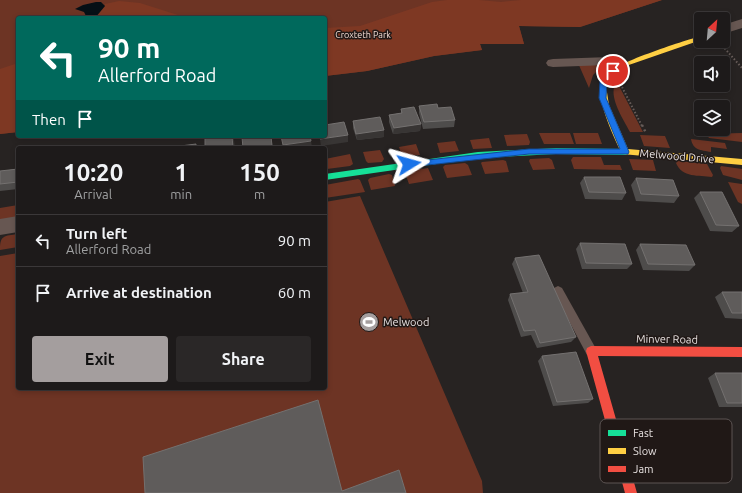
<!DOCTYPE html>
<html lang="en">
<head>
<meta charset="utf-8">
<style>
  :root { --surface:#1d1a1a; --page:#2a2727; --text:#f1f3f6; --muted:#a0a1a2; --line:#3b3839; --accent:#a49e9e }
  body { margin:0; font-family:Ubuntu,sans-serif; background:var(--page); color:var(--text); height:100vh; display:flex; flex-direction:column; font-size:15px; white-space:nowrap }
  * { box-sizing:border-box; margin:0 }
  p { font-size:13px; color:var(--muted) }
  .icon { flex:none; width:22px; height:22px; fill:none; stroke:currentColor; stroke-width:2; stroke-linecap:round; stroke-linejoin:round }
  .map { position:relative; flex:1; overflow:hidden }
  .panel { position:absolute; left:16px; top:146px; width:311px; height:244px; display:flex; flex-direction:column; background:var(--surface); border-radius:4px; box-shadow:0 2px 6px #0003,0 0 0 1px var(--line) }
  .panel>* { flex:none }
  .hud { position:absolute; left:16px; top:16px; width:311px; height:122px; border-radius:4px; box-shadow:0 2px 6px #0003,0 0 0 1px var(--line); background:#00695c; color:#fff; overflow:hidden }
  .needle { width:26px; rotate:26deg }
  .tools { position:absolute; left:694px; top:12px; display:grid; gap:8px }
  .tools a { display:grid; place-items:center; width:36px; height:36px; border-radius:4px; background:var(--surface); box-shadow:0 2px 6px #0003,0 0 0 1px var(--line); font-size:20px }
  .pin { position:absolute; display:grid; place-items:center; width:34px; height:34px; color:#fff; margin:-17px; border:2px solid #fff; border-radius:50%; box-shadow:0 1px 4px #0007 }
  .me { position:absolute; width:44px; margin:-22px; rotate:82deg; stroke-linejoin:round; filter:drop-shadow(0 0 3px #0008) }
  .turn { display:flex; align-items:center; gap:14px; height:84px; padding:0 16px; font-size:18px }
  .turn .icon { width:52px; height:52px; stroke-width:2.5 }
  .turn b { display:block; font-size:28px; line-height:34px }
  .then { display:flex; align-items:center; height:38px; padding:0 16px; background:#0003; gap:8px; font-size:15px }
  .eta { display:flex; justify-content:space-evenly; align-items:center; height:68px; text-align:center }
  .eta b { font-size:24px; font-weight:600; line-height:28px }
  .cta { display:flex; gap:8px; margin-top:auto; padding:8px 16px }
  .cta a { flex:1; height:46px; border-radius:4px; background:var(--accent); color:#111; font-size:16px; font-weight:600; line-height:46px; text-align:center }
  .cta a+a { background:var(--page); color:var(--text) }
  ul { padding:0; list-style:none }
  li { display:flex; align-items:center; gap:12px; height:52px; padding:0 16px; border-top:1px solid var(--line) }
  li div { flex:1 }
  li b { display:block; font-size:15px }
  li em { font-style:normal }
  .map>svg:first-child { display:block }
  .green { fill:#6d3424 }
  .forest { fill:#7e3823 }
  .water { fill:#060f15 }
  .lines { fill:none; stroke-linecap:round; stroke-linejoin:round }
  .path-far1 { stroke:#675c59; stroke-width:2; stroke-dasharray:1.5 2; stroke-linecap:butt }
  .path { stroke:#675c59; stroke-width:2.5; stroke-dasharray:2 3; stroke-linecap:butt }
  .lane { fill:#675752; fill-rule:evenodd }
  .street { fill:#675752; fill-rule:evenodd }
  .fast { fill:#16e098; fill-rule:evenodd }
  .slow { fill:#ffcf43; fill-rule:evenodd }
  .jam { fill:#f24e42; fill-rule:evenodd }
  .wall { fill:#4e4c4b }
  .shaded-wall { fill:#383534 }
  .building { fill:#5f5c5b; stroke:#747170 }
  .route { fill:#1a73e8; stroke:#114b97 }
  .labels { text-anchor:middle; dominant-baseline:central; stroke-width:3; stroke-linejoin:round; paint-order:stroke }
  .far-park-label { font-size:9px; fill:#f5ddd5; stroke:#201816 }
  .street-label { font-size:11px; fill:#e7e1e0; stroke:#201816 }
  .poi-label { font-size:11px; fill:#e7e1e0; stroke:#201816; text-anchor:start }
  .key { fill:#201816; stroke:#5c5453; stroke-width:1 }
  .key-label { font-size:11px; fill:#e7e1e0 }
</style>
</head>
<body>
<div class="map">
<svg width="742" height="493" viewBox="0 0 742 493">
  <rect width="100%" height="100%" fill="#272322"/>
  <path class="green" d="M 0,0 L 662,0 L 580,27 L 519,26 L 524,44 L 480,44 L 482,50 L 434,56 L 367,71 L 325,76 L 325,18 L 18,18 L 18,132 L 0,134 Z
    M 578,63 L 606,63 L 593,75 L 589,88 Z
    M 617,82 L 643,132 L 630,132 C 624,120 606,94 617,82 Z
    M 539,133 L 570,133 L 574,144 L 544,144 Z
    M 573,133 L 598,133 L 602,144 L 576,144 Z
    M 742,133 L 742,142 L 709,138 L 706,134 Z
    M 527,134 L 530,142 L 529,145 L 507,146 L 504,135 Z
    M 640,135 L 665,136 L 670,148 L 644,146 Z
    M 489,138 L 492,148 L 473,149 L 470,140 Z
    M 691,139 L 725,143 L 727,149 L 711,147 L 711,152 C 700,150 693,150 691,139 Z
    M 455,141 L 459,151 L 440,153 L 437,143 Z
    M 416,144 L 420,155 L 402,156 L 399,147 Z
    M 380,150 L 384,159 L 382,162 L 368,163 L 366,161 L 363,152 Z
    M 350,154 L 353,164 L 350,166 L 327,169 L 325,159 Z
    M 573,157 L 601,157 L 604,165 L 620,165 L 622,170 L 574,169 L 571,160 Z
    M 549,158 L 552,160 L 555,169 L 533,170 L 529,161 L 530,159 Z
    M 629,159 L 653,160 L 656,171 L 633,170 Z
    M 503,160 L 506,161 L 509,172 L 485,174 L 481,163 L 482,162 Z
    M 678,161 L 707,164 L 713,175 L 712,177 C 699,175 682,178 676,163 Z
    M 465,163 L 468,165 L 472,175 L 447,178 L 443,167 L 445,165 Z
    M 721,166 L 742,169 L 742,180 L 723,175 L 720,168 Z
    M 428,168 L 433,180 L 409,184 L 405,173 L 408,171 Z
    M 389,174 L 392,175 L 395,186 L 371,190 L 368,180 L 370,178 Z
    M 358,179 L 360,180 L 365,192 L 325,198 L 325,185 Z
    M 728,182 L 742,184 L 742,204 L 738,202 Z
    M 360,196 L 482,481 L 483,493 L 0,493 L 0,256 L 18,253 L 18,388 L 325,388 L 325,202 Z
    M 18,205 L 16,217 L 0,221 L 0,208 Z
    M 18,234 L 18,247 L 0,250 C 0,235 4,236 18,234 Z"/>
  <path class="forest" d="M 447,0 L 479,0 L 501,2 L 521,0 L 662,0 L 580,27 L 519,26 L 524,44 L 480,44 L 482,50 L 434,56 L 367,71 L 325,76 L 325,28 L 360,26 L 432,2 Z
    M 119,1 L 140,3 L 181,16 L 195,18 L 95,18 L 105,6 L 105,4 Z
    M 18,63 L 18,132 L 0,134 L 0,69 Z"/>
  <path class="water" d="M 96,2 L 101,2 L 105,6 L 95,18 L 87,18 L 84,12 L 75,9 L 83,5 Z"/>
  <g class="lines">
    <path class="path-far1" d="M 720,43 L 742,68
      M 622,87 L 642,126"/>
    <path class="path" d="M 642,125 L 646,133"/>
    <path class="lane" d="M 558,286 L 562,288 L 595,347 L 597,351 L 595,355 L 591,356 L 587,355 L 553,291 L 554,288 Z"/>
    <path class="street" d="M 742,19 L 742,28 L 723,34 L 723,25 Z
      M 610,57 L 626,63 L 628,66 L 626,69 L 621,70 L 608,65 L 553,67 L 548,66 L 546,63 L 548,60 L 553,59 Z
      M 18,216 L 18,232 L 0,235 L 0,219 Z"/>
    <path class="fast" d="M 556,148 L 626,149 L 630,152 L 626,155 L 556,154 L 478,158 L 325,180 L 325,174 L 478,152 Z"/>
    <path class="slow" d="M 701,36 L 701,40 L 623,67 L 609,78 L 606,86 L 609,105 L 628,149 L 742,159 L 742,165 L 622,154 C 614,138 592,92 603,76 C 612,64 683,41 701,36 Z"/>
    <path class="jam" d="M 591,346 L 742,347 L 742,357 L 598,356 L 637,493 L 625,493 L 586,351 L 587,348 Z"/>
  </g>
  <path class="wall" d="M 419,106 L 438,108 L 455,120 L 454,127 L 423,129 L 419,113 Z
    M 401,109 L 421,124 L 420,131 L 393,134 L 389,122 L 389,115 L 401,113 Z
    M 353,121 L 384,137 L 357,140 L 353,128 Z
    M 18,169 L 18,189 L 0,191 L 0,171 Z
    M 584,177 L 626,193 L 622,200 L 585,199 L 580,183 Z
    M 636,178 L 679,196 L 674,203 L 636,201 L 631,185 Z
    M 700,192 L 739,226 L 732,232 L 710,231 L 694,198 Z
    M 580,243 L 632,264 L 627,269 L 582,269 L 576,249 Z
    M 640,244 L 695,265 L 689,271 L 643,270 L 636,250 Z
    M 515,258 L 576,337 L 571,342 L 537,348 L 531,335 L 521,337 L 508,300 L 510,294 L 523,293 L 512,264 Z
    M 722,292 L 742,292 L 742,319 L 725,318 L 715,297 Z
    M 542,356 L 593,399 L 588,403 L 553,406 L 538,361 Z
    M 715,373 L 742,373 L 742,407 L 719,407 L 708,378 Z"/>
  <path class="shaded-wall" d="M 421,124 L 420,131 L 393,134 L 394,128 Z
    M 384,130 L 384,137 L 357,140 L 356,134 Z
    M 348,135 L 348,142 L 321,146 L 320,139 Z
    M 232,136 L 233,136 L 234,140 L 235,148 L 233,148 Z
    M 271,136 L 273,148 L 261,148 Z
    M 311,141 L 312,147 L 283,148 L 283,145 Z"/>
  <path class="building" d="M 437,104 L 438,108 L 451,107 L 455,120 L 424,122 L 419,106 Z
    M 414,107 L 421,124 L 394,128 L 389,115 L 402,113 L 401,109 Z
    M 380,117 L 384,130 L 356,134 L 353,121 Z
    M 344,122 L 348,135 L 320,139 L 319,136 L 325,136 L 325,125 Z
    M 215,136 L 232,136 L 233,148 L 205,148 L 205,138 Z
    M 247,136 L 271,136 L 272,146 L 261,148 L 243,148 L 242,137 Z
    M 281,136 L 310,136 L 311,141 L 283,145 Z
    M 196,144 L 196,148 L 165,148 Z
    M 18,169 L 18,182 L 0,184 L 0,171 Z
    M 584,177 L 620,177 L 626,193 L 589,192 Z
    M 636,178 L 673,180 L 679,196 L 641,194 Z
    M 700,192 L 722,192 L 739,226 L 716,225 Z
    M 580,243 L 625,244 L 632,264 L 586,263 Z
    M 640,244 L 686,245 L 695,265 L 648,264 Z
    M 539,255 L 576,337 L 540,343 L 535,330 L 524,331 L 510,294 L 528,292 L 515,258 Z
    M 722,292 L 742,292 L 742,313 L 732,313 Z
    M 576,352 L 593,399 L 557,402 L 542,356 Z
    M 715,373 L 742,373 L 742,403 L 727,403 Z
    M 318,400 L 342,491 L 399,470 L 406,493 L 145,493 L 143,457 Z"/>
  <path class="route" d="M 611,69 L 617,71 L 607,81 L 606,98 L 629,152 L 628,154 L 529,154 L 409,167 L 405,164 L 409,162 L 529,149 L 620,149 L 599,98 L 600,81 Z"/>
  <defs>
    <g id="stadium-disc" transform="scale(1)"><circle r="9.5" fill="#a49e9e" stroke="#201816"/><path d="M0-5a6.5 5 0 1 0 0 10a6.5 5 0 1 0 0-10ZM-3.5-1.8h7v3.6h-7Z" fill="#fff"/></g>
  </defs>
  <g fill-rule="evenodd">
    <use href="#stadium-disc" x="369" y="322"/>
  </g>
  <g class="labels">
    <g class="far-park-label">
      <text x="363" y="35">Croxteth Park</text>
    </g>
    <g class="street-label">
      <text transform="translate(677 156) rotate(5)">Melwood Drive</text>
      <text transform="translate(667 339) rotate(1)">Minver Road</text>
    </g>
    <g class="poi-label">
      <text x="383" y="322">Melwood</text>
    </g>
  </g>
  <rect x="600" y="419" width="132" height="64" rx="6" class="key"/>
  <rect x="608" y="430" width="18" height="6" fill="#16e098"/>
  <rect x="608" y="448" width="18" height="6" fill="#ffcf43"/>
  <rect x="608" y="466" width="18" height="6" fill="#f24e42"/>
  <g class="key-label">
    <text x="633" y="437">Fast</text>
    <text x="633" y="455">Slow</text>
    <text x="633" y="473">Jam</text>
  </g>
</svg>
<div class="tools">
<a><svg class="needle" viewBox="-14 -14 28 28"><path d="M0-13l5 13h-10z" fill="#e53935"/><path d="M0 13l5-13h-10z" fill="#a0a1a2"/></svg></a>
<a><svg class="icon" aria-label="sound" viewBox="0 0 24 24"><path d="M4 9h4l5-4v14l-5-4H4zM17 9q2 3 0 6"/></svg></a>
<a><svg class="icon" aria-label="layers" viewBox="0 0 24 24"><path d="M12 4l9 5-9 5-9-5zM3 14l9 5 9-5"/></svg></a>
</div>
<div class="pin" style="left:613px;top:71px;background:#d93025"><svg class="icon" aria-label="arrive" viewBox="0 0 24 24"><path d="M6 21V4h12l-3 4 3 4H6"/></svg></div>
<svg class="me" style="left:409px;top:164px" viewBox="-20 -20 40 40"><path d="M0-17L14 15 0 8-14 15z" fill="#1a73e8" stroke="#fff" stroke-width="4"/></svg>
<div class="hud">
<div class="turn"><svg class="icon" aria-label="left" viewBox="0 0 24 24"><path d="M17 20v-9H6M10 6l-5 5 5 5"/></svg><div><b>90 m</b>Allerford Road</div></div>
<div class="then">Then<svg class="icon" aria-label="arrive" viewBox="0 0 24 24"><path d="M6 21V4h12l-3 4 3 4H6"/></svg></div>
</div>
<section class="panel">
<div class="eta">
<div><b>10:20</b><p>Arrival</p></div>
<div><b>1</b><p>min</p></div>
<div><b>150</b><p>m</p></div>
</div>
<ul>
<li><svg class="icon" aria-label="left" viewBox="0 0 24 24"><path d="M17 20v-9H6M10 6l-5 5 5 5"/></svg><div><b>Turn left</b><p>Allerford Road</p></div><em>90 m</em></li>
<li><svg class="icon" aria-label="arrive" viewBox="0 0 24 24"><path d="M6 21V4h12l-3 4 3 4H6"/></svg><div><b>Arrive at destination</b></div><em>60 m</em></li>
</ul>
<div class="cta"><a>Exit</a><a>Share</a></div>
</section>
</div>
</body>
</html>
